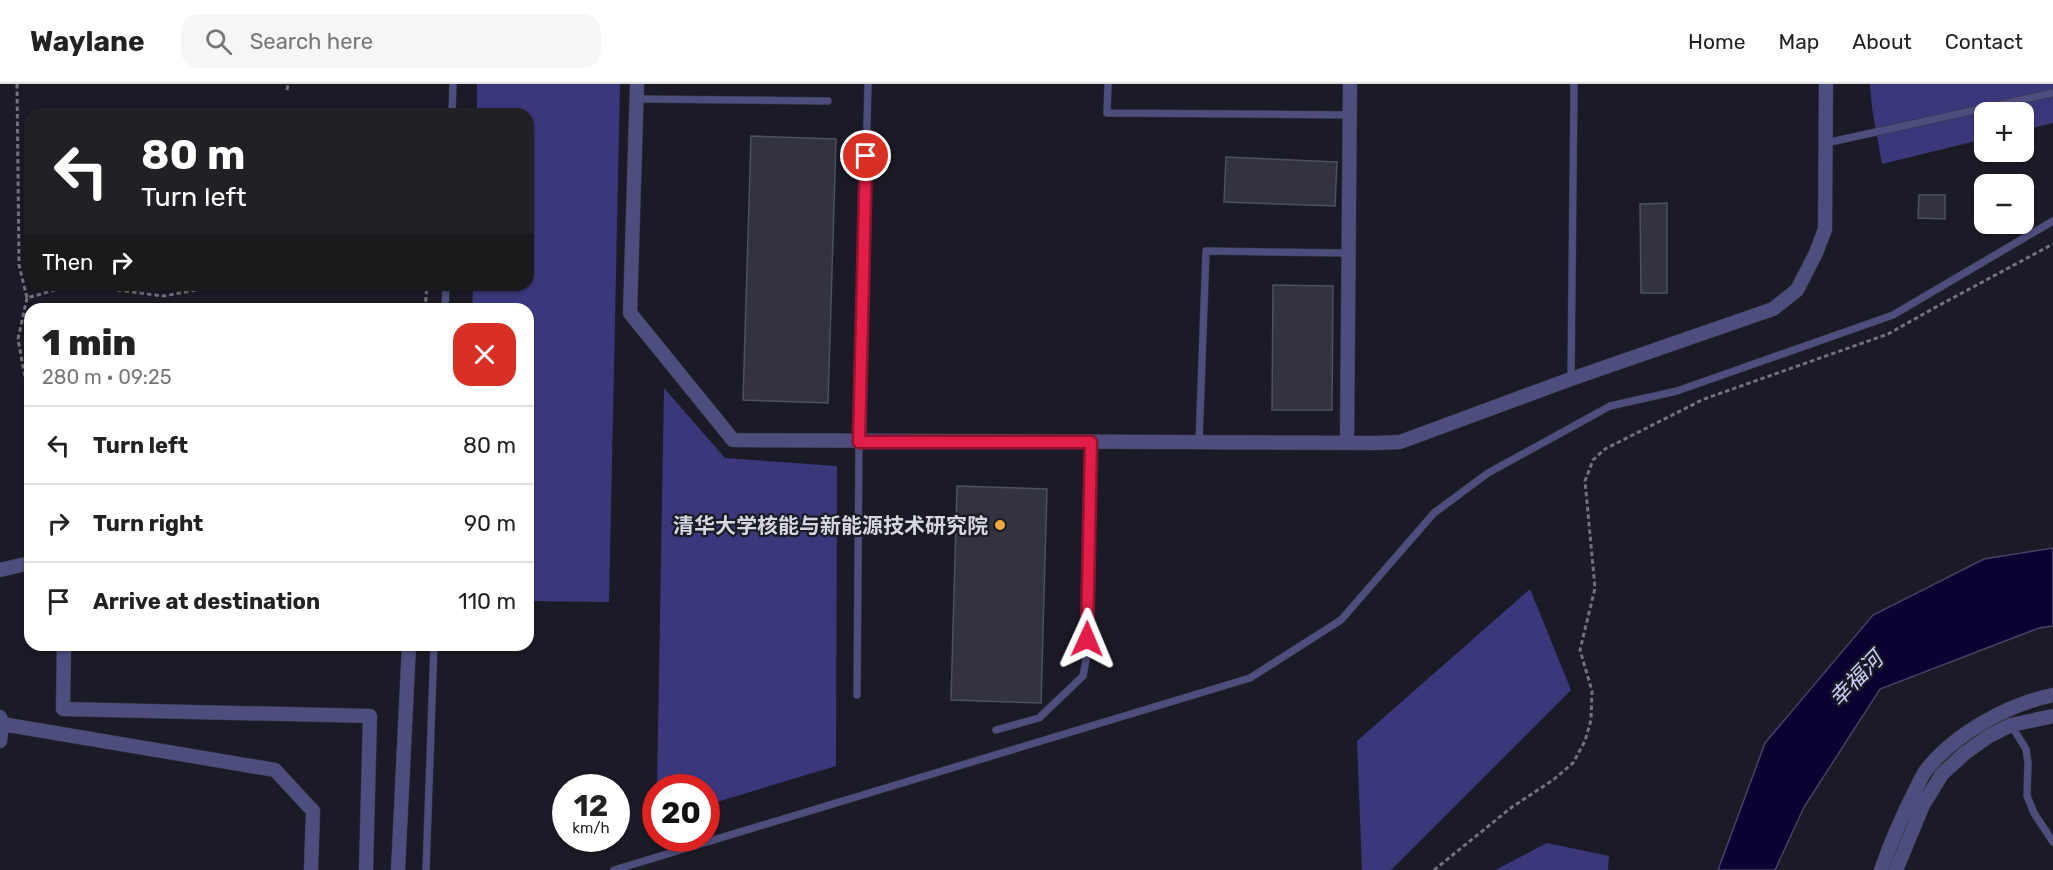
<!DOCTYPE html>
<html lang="en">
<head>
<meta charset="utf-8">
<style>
  :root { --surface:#fff; --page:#f6f6f6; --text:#222; --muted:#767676; --line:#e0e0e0 }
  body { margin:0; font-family:Rubik,"Noto Sans SC",sans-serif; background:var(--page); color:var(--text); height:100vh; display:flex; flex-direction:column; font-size:22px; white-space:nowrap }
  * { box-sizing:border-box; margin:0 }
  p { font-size:20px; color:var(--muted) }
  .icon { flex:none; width:33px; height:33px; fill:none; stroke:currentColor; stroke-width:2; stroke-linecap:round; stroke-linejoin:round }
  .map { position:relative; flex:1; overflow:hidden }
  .panel { position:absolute; left:24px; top:219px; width:510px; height:348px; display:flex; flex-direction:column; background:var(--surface); border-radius:18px; box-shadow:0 2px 4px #0004 }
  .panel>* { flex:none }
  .top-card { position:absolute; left:24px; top:24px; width:510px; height:183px; border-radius:18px; box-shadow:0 2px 4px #0004; background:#202124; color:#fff; overflow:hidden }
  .tools { position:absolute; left:1974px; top:18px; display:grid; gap:12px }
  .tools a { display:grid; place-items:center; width:60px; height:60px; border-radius:12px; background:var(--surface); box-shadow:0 2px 4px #0004; font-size:30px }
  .speed { position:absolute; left:552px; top:690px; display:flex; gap:12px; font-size:30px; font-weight:700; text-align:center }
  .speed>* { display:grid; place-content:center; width:78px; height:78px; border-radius:50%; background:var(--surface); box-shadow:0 2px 4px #0004; line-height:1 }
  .speed small { font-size:15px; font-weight:400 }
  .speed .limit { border:9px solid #d22; background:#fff; color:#111 }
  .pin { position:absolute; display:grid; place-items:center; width:51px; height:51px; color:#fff; margin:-26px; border:3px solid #fff; border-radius:50%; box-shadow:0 2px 6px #0007 }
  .me { position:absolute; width:66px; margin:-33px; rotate:1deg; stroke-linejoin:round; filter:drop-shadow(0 0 4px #0008) }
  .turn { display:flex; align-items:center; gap:21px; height:126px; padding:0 18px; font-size:27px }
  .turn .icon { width:78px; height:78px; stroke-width:2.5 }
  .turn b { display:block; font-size:42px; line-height:51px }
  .then { display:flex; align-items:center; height:57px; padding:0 18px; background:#0003; gap:12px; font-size:22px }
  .round { display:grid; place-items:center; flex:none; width:63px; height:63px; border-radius:18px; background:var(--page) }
  .headline { display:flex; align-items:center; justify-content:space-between; height:102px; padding:0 18px }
  h1 { font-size:36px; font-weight:800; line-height:45px }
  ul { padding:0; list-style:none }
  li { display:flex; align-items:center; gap:18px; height:78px; padding:0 18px; border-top:2px solid var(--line) }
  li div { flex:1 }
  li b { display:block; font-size:22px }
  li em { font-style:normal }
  header { display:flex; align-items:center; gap:36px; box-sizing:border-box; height:84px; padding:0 30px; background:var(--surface); border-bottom:2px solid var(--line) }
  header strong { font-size:28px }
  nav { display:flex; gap:33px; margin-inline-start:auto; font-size:21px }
  .search { width:420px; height:54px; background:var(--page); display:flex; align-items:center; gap:15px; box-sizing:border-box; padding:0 21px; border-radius:18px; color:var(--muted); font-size:22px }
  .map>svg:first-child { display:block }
  .forest { fill:#3a387b }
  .water { fill:#0b0232; stroke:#484266; stroke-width:1.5 }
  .building { fill:#32333f; stroke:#4f505d; stroke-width:1.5 }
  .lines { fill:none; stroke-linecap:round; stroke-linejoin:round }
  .lane-casing { stroke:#343540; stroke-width:8 }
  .street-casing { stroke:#343540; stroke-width:15 }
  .path { stroke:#71727c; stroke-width:3; stroke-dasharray:4.5 3; stroke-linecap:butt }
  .lane { stroke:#4d4e7d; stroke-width:7 }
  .street { stroke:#4d4e7d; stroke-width:14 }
  .route-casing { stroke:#92132f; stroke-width:15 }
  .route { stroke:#e11d48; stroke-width:10 }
  .poi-dot { fill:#f0a63f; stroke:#1a1b26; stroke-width:2 }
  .labels { text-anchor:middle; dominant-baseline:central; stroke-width:4.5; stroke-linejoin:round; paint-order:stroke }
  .poi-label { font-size:21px; font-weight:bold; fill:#d5d6de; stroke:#1a1b26; text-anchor:end }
  .water-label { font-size:22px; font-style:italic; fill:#cbcff7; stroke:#1a1b26 }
</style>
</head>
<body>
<header>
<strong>Waylane</strong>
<div class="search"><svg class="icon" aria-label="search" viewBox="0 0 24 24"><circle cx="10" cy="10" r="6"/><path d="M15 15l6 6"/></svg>Search here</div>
<nav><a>Home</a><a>Map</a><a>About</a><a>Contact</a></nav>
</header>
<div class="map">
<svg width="2053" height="786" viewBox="0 0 2053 786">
  <rect width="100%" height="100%" fill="#1a1b26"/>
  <path class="forest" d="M 477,0 L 620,0 L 609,518 L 528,517 L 528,225 L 472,225 L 473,201 L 528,201 L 528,30 L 477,30 Z
    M 1870,0 L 2053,0 L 2053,39 L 2024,46 L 2024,28 L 1984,28 L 1984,55 L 1882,80 L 1872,24 Z
    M 664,304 L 725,374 L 837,382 L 836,682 L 707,721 L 706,704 L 657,703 Z
    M 1530,505 L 1571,606 L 1391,786 L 1362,786 L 1357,657 Z
    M 1547,759 L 1609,772 L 1608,786 L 1495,786 Z"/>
  <path class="water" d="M 2053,464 L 2053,542 L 2039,544 L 1880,605 L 1804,723 L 1775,786 L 1718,786 L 1765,659 L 1873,531 L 1984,475 Z"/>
  <path class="building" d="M 751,52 L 836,55 L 828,319 L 743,316 Z
    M 1226,73 L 1337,78 L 1335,122 L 1224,118 Z
    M 1919,111 L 1945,111 L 1945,135 L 1918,134 Z
    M 1667,119 L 1667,209 L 1641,209 L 1640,120 Z
    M 1273,201 L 1333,202 L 1332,326 L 1272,326 Z
    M 957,402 L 1047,405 L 1041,619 L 951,616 Z"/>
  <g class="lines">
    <g class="lane-casing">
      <path id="lane" d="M 1108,0 L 1107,29 L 1350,31
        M 637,15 L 828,17
        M 452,30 L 453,0
        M 1826,59 L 2053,9
        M 445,225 L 446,201
        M 1571,294 L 1574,0
        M 1199,359 L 1206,167 L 1348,169
        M 857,611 L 859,358 L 868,0
        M 2011,641 L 2026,665 L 2028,679 L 2027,712 L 2034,729 L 2053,758
        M 996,646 L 1039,634 L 1083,592 L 1086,576 L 1091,358
        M 426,786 L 434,561
        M 614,786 L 1250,594 L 1341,536 L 1434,429 L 1488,389 L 1610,322 L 1677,307 L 1893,231 L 2053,137"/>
    </g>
    <g class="street-casing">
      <path id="street" d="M 637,0 L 630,229 L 733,356 L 1376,359 L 1400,358 L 1571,295 L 1773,225 L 1797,206 L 1816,169 L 1825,145 L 1826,0
        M 1347,359 L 1350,0
        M 0,486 L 30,479
        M 64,561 L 63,625 L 370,632 L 366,786
        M 0,633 L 2,640 L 0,657
        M 2,640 L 275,686 L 313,727 L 311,786
        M 398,786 L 409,561
        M 1881,786 C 1891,758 1902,732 1916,705 C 1919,699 1922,691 1927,685 C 1956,649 2009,620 2053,611
        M 1896,786 L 1923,721 L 1942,690 L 1965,669 L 1989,652 L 2011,641 L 2053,632"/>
    </g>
    <path class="path" d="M 17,0 L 19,181 L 27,214 L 72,201
      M 287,6 L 288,0
      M 80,201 L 163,212 L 225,201
      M 27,214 L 18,255 L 30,321
      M 425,225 L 427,201
      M 1434,786 L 1512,723 L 1553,696 L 1573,679 L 1585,657 L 1591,636 L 1592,607 L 1580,566 L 1595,504 L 1585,397 L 1593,376 L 1605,365 L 1704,315 L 1888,250 L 1936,223 L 2053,160"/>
    <use href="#lane" class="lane"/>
    <use href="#street" class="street"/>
  </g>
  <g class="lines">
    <g class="route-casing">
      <path id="route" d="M 866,72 L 859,358 L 1091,358 L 1087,555"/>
    </g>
    <use href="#route" class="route"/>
  </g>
  <circle class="poi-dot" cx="1000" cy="441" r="6"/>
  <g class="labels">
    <g class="poi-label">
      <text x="988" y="441">清华大学核能与新能源技术研究院</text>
    </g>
    <g class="water-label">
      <text transform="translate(1856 595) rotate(-46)">幸福河</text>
    </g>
  </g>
</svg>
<div class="tools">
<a>+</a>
<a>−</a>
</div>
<div class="speed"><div>12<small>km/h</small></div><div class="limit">20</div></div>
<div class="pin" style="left:866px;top:72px;background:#d93025"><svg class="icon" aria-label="arrive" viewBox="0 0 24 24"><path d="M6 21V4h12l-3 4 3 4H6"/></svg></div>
<svg class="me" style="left:1087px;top:555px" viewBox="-20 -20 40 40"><path d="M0-17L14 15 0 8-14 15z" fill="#e11d48" stroke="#fff" stroke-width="4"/></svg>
<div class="top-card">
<div class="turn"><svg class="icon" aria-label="left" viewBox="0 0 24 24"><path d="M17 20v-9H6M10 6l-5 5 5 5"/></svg><div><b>80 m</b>Turn left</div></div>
<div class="then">Then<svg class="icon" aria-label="right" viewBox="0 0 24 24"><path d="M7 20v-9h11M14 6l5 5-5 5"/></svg></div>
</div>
<section class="panel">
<div class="headline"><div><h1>1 min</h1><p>280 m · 09:25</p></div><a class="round" style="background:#d93025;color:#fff"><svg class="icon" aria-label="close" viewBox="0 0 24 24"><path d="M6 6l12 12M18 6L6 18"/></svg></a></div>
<ul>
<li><svg class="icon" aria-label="left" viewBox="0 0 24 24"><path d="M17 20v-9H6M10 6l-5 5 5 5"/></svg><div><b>Turn left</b></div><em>80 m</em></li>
<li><svg class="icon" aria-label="right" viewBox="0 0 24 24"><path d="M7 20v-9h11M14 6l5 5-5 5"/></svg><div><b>Turn right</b></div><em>90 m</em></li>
<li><svg class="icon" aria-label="arrive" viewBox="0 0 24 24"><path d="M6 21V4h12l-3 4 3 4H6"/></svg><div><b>Arrive at destination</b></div><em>110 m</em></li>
</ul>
</section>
</div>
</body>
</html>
